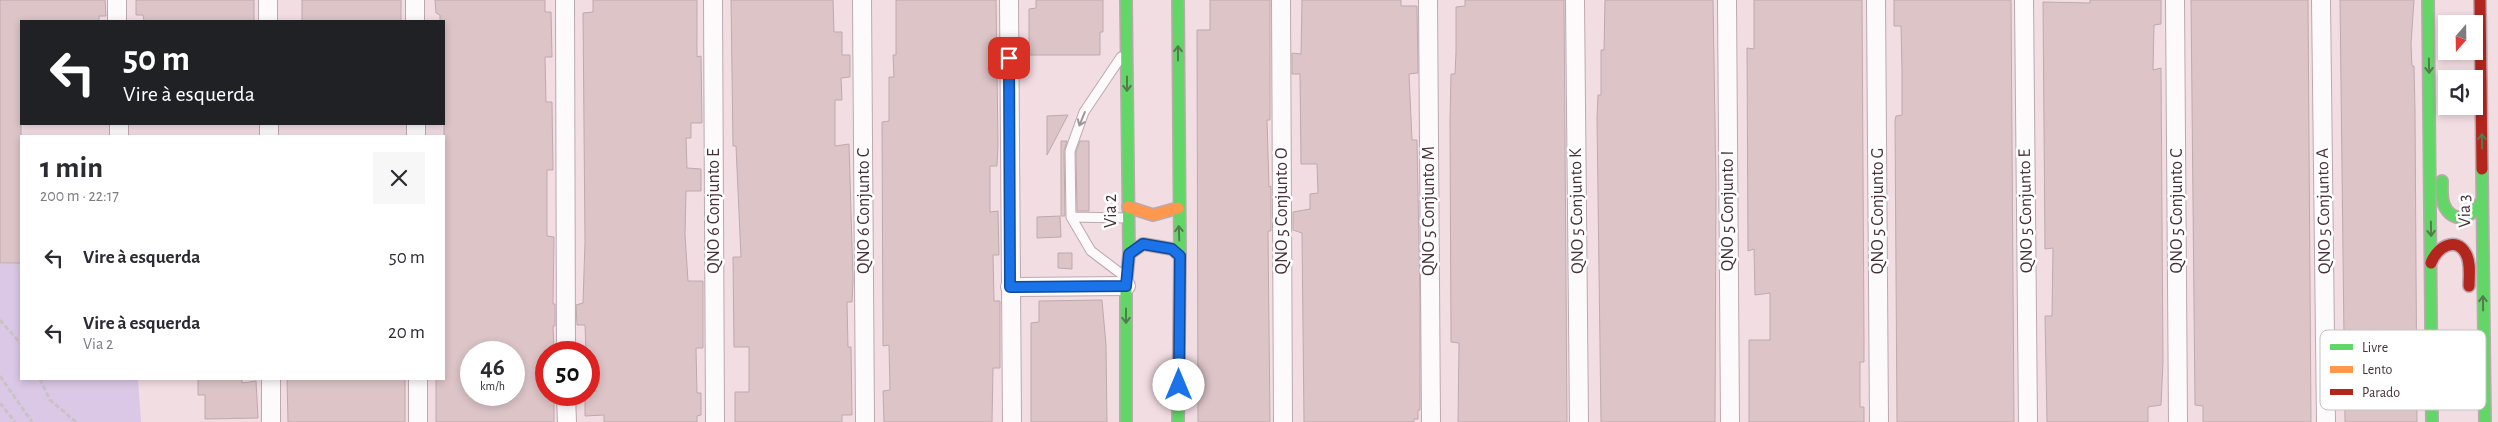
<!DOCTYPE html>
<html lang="pt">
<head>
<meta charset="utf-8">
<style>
  :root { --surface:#fff; --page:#f7f7f7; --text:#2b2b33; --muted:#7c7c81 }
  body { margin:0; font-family:"Alegreya Sans",sans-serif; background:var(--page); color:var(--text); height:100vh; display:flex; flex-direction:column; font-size:19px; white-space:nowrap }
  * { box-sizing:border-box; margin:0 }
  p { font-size:16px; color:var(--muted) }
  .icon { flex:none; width:28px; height:28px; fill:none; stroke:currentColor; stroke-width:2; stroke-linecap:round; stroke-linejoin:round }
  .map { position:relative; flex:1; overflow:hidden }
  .details { position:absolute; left:20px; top:135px; width:425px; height:245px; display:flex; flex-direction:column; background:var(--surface); border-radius:0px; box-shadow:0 2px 8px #0003 }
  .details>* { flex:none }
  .guide { position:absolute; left:20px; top:20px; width:425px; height:105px; border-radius:0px; box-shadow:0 2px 8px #0003; background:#202124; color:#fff; overflow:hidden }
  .needle { width:32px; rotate:200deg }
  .buttons { position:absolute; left:2438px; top:15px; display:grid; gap:10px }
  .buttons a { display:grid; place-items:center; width:45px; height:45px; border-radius:0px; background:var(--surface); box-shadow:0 2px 8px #0003; font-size:25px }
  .speed { position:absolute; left:460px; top:341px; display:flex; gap:10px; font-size:25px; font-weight:700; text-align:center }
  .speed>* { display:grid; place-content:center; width:65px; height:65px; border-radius:50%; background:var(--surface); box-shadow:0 2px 8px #0003; line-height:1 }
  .speed small { font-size:12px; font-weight:400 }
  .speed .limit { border:8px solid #d22; background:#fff; color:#111 }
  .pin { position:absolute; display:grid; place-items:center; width:42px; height:42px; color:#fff; margin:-21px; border-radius:10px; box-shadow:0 2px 8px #0006 }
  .me { position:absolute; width:55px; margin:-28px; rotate:0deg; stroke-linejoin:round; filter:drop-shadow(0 0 4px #0008) }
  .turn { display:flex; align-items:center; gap:18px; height:105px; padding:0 20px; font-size:22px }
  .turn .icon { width:65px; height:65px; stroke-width:2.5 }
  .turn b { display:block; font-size:35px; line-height:42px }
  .round { display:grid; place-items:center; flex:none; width:52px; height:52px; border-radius:0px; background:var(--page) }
  .summary { display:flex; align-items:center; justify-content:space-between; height:85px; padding:0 20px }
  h1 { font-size:30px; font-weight:700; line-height:38px }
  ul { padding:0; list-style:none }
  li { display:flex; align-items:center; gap:15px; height:75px; padding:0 20px }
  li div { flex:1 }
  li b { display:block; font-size:19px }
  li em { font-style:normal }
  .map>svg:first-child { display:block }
  .green { fill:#dac8e6 }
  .building { fill:#dcc4c7; stroke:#beaaad; fill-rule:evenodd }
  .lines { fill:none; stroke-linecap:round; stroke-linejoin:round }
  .lane-casing { stroke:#bca9af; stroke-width:11 }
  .street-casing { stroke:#bca9af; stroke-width:20 }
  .fast-casing { stroke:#bca9af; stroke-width:14 }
  .slow-casing { stroke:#bca9af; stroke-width:14 }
  .jam-casing { stroke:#bca9af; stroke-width:14 }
  .path { stroke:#cbc2c4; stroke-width:3; stroke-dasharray:5 2.5; stroke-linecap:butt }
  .lane { stroke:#fdfafb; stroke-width:9 }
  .street { stroke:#fdfafb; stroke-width:18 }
  .fast { stroke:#63d668; stroke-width:11 }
  .slow { stroke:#ff974d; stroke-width:11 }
  .jam { stroke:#b3261e; stroke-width:11 }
  .oneway { stroke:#547b4e }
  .oneway2 { stroke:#a2959a }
  .route-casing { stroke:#114b97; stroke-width:12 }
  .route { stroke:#1a73e8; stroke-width:9 }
  .labels { text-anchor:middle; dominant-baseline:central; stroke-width:5; stroke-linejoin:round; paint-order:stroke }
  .street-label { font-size:18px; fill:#483038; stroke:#fff }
  .key { fill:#fff; stroke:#c8c1c3; stroke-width:1 }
  .key-label { font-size:14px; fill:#483038 }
</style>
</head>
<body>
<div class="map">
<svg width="2498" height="422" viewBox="0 0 2498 422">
  <rect width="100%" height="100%" fill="#f2dde3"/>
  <path class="green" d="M 21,263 L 21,379 L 138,379 L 141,422 L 0,422 L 0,264 Z"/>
  <path class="building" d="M 0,0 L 105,0 L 106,16 L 99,16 L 99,21 L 21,21 L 21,263 L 0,263 Z
    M 136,0 L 254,0 L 254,21 L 144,21 L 143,15 L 136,15 Z
    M 302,0 L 401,0 L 401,21 L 302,21 Z
    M 435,0 L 545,0 L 545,12 L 551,12 L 552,57 L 545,57 L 546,102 L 552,102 L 553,170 L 547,170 L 547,236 L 554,237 L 553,304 L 555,304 L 555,326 L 553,326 L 554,352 L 546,352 L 546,395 L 554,395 L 554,422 L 436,422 L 436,379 L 444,379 L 444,21 L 440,21 L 440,15 L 436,13 ZM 471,352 L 514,352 L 514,395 L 471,395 Z
    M 593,0 L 697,0 L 697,57 L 701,56 L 702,123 L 691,123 L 691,138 L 686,138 L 687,168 L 701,169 L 701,191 L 686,191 L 685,235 L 688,281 L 703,281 L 703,348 L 696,348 L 697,393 L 701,393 L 701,415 L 697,416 L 697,422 L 604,422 L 604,415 L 585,416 L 585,395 L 589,395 L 589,352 L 586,352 L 585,325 L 577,325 L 576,305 L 583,303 L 585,242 L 583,13 L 593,12 Z
    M 731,0 L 833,0 L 834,32 L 842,32 L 842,55 L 850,55 L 850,77 L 841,78 L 842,100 L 835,100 L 835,146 L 849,144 L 853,280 L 852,302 L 847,302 L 848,347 L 851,347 L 852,415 L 842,415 L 842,422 L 735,422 L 735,392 L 749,392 L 749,347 L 734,347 L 733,257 L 741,257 L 736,146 L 733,146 Z
    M 896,0 L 996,0 L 998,144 L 997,166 L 990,166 L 990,212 L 998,211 L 999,255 L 993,255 L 994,301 L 1000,301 L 1000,368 L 993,368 L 992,422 L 884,422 L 883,391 L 890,390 L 889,345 L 883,346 L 882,122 L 889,121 L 889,77 L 894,77 L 893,55 L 896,55 Z
    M 1036,0 L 1103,0 L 1103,32 L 1100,32 L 1100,55 L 1029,55 L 1029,9 L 1036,8 Z
    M 1210,0 L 1270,0 L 1270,120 L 1267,120 L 1269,187 L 1271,186 L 1271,231 L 1268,231 L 1270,422 L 1198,422 L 1197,30 L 1210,30 Z
    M 1302,0 L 1401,0 L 1401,6 L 1417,6 L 1418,73 L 1409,74 L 1412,140 L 1417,140 L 1420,298 L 1420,410 L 1418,410 L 1418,419 L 1414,419 L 1414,422 L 1304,422 L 1302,233 L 1293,230 L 1293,212 L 1310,209 L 1310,194 L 1318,193 L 1317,164 L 1301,164 L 1300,74 L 1292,74 L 1292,53 L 1301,54 Z
    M 1465,0 L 1564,0 L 1567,422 L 1458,422 L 1459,343 L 1451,342 L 1450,119 L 1451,74 L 1455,74 L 1456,52 L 1456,7 L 1465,6 Z
    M 1605,0 L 1713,0 L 1716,184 L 1715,422 L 1601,422 L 1597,118 L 1598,95 L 1601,95 L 1601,50 L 1604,50 Z
    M 1754,0 L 1862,0 L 1864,340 L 1864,362 L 1860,362 L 1860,407 L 1864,407 L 1864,422 L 1749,422 L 1749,340 L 1770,340 L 1770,293 L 1755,295 L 1754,249 L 1748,251 L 1747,48 L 1754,49 Z
    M 1894,0 L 2011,0 L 2014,422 L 1897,422 L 1895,121 L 1896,116 L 1902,115 L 1902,70 L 1901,26 L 1894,26 Z
    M 2090,0 L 2161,0 L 2161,24 L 2154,25 L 2153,70 L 2161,68 L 2163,361 L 2161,405 L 2148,407 L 2148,422 L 2047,422 L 2045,316 L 2052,316 L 2053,248 L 2045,249 L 2043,2 L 2090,3 Z
    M 2191,0 L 2308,0 L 2311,422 L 2203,422 L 2203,406 L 2195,405 Z
    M 2340,0 L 2414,0 L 2411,44 L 2412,66 L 2414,66 L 2415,111 L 2417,422 L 2345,422 Z
    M 1068,115 L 1047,155 L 1047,116 Z
    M 1061,141 L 1067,141 L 1064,151 L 1065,216 L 1061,216 Z
    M 1080,141 L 1089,141 L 1089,211 L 1077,211 L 1076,152 Z
    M 1060,216 L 1061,237 L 1037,238 L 1037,217 Z
    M 1058,253 L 1072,253 L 1072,269 L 1058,268 Z
    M 1102,300 L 1106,345 L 1107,422 L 1031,422 L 1031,323 L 1039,322 L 1039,301 Z
    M 198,379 L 242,379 L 242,383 L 256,381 L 258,418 L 205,419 L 205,395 L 198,395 Z
    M 287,379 L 405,379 L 405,422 L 288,422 Z"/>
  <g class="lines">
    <g class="lane-casing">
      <path id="lane" d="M 1121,57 L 1084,112 L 1070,151 L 1071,217 L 1091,251 L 1124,276
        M 1071,217 L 1128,218"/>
    </g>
    <g class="street-casing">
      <path id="street" d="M 117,0 L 117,21
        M 268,0 L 268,21
        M 415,0 L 415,21
        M 565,0 L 566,352
        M 713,0 L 715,422
        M 862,0 L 865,422
        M 1009,0 L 1012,422
        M 1281,0 L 1283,422
        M 1428,0 L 1431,422
        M 1575,0 L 1579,422
        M 1727,0 L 1730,422
        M 1876,0 L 1879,422
        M 2024,0 L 2028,422
        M 2175,0 L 2178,422
        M 2321,0 L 2326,422
        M 119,124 L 119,136
        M 269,124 L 269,136
        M 416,124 L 416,136
        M 1010,287 L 1126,286
        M 271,379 L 271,422
        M 418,379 L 418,422
        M 566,395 L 567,422"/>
    </g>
    <g class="fast-casing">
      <path id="fast" d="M 1126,0 L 1129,254 L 1126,286 L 1126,422
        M 1178,0 L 1180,256 L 1178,422
        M 2428,0 L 2432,422
        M 2482,169 L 2485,422
        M 2442,181 C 2442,189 2441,197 2444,205 C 2453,226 2475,217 2482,200
        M 1129,254 L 1143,244 L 1172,249 L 1180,256"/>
    </g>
    <g class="slow-casing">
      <path id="slow" d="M 1128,207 L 1153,215 L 1178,208"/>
    </g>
    <g class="jam-casing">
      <path id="jam" d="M 2480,0 L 2482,169
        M 2431,263 C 2436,248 2456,235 2466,254 C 2471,263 2469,276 2469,286"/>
    </g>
    <path class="path" d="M 0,320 L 21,344
      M 0,376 L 32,422
      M 40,379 L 50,400 L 76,422
      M 0,403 L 15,422"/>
    <use href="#lane" class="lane"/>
    <use href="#street" class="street"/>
    <use href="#fast" class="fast"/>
    <use href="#slow" class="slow"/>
    <use href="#jam" class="jam"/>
  </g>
  <defs><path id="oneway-shaft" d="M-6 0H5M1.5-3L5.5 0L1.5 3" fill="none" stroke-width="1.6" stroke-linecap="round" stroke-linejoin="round" transform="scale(1.25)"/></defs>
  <g class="oneway">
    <use href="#oneway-shaft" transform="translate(1178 53) rotate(-90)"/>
    <use href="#oneway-shaft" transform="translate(2429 66) rotate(89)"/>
    <use href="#oneway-shaft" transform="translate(1127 84) rotate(90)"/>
    <use href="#oneway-shaft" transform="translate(2482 141) rotate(-91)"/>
    <use href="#oneway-shaft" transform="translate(2431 229) rotate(89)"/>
    <use href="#oneway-shaft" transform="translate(1179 233) rotate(-92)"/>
    <use href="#oneway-shaft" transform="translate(2483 303) rotate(-91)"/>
    <use href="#oneway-shaft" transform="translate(1126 316) rotate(90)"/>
  </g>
  <use class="oneway2" href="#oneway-shaft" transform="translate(1082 119) rotate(112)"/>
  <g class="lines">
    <g class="route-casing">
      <path id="route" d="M 1009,58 L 1010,287 L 1126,286 L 1129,254 L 1143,244 L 1172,249 L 1180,256 L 1179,385"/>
    </g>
    <use href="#route" class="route"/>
  </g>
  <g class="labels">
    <g class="street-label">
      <text transform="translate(714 211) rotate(-90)">QNO 6 Conjunto E</text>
      <text transform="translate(864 211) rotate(-90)">QNO 6 Conjunto C</text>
      <text transform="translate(1111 211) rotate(-90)">Via 2</text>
      <text transform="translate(1282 211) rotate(-90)">QNO 5 Conjunto O</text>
      <text transform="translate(1429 211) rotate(-90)">QNO 5 Conjunto M</text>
      <text transform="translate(1577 211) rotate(-91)">QNO 5 Conjunto K</text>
      <text transform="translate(1728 211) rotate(-90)">QNO 5 Conjunto I</text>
      <text transform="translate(1878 211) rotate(-90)">QNO 5 Conjunto G</text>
      <text transform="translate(2026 211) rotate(-91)">QNO 5 Conjunto E</text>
      <text transform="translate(2177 211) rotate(-90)">QNO 5 Conjunto C</text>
      <text transform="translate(2324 211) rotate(-91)">QNO 5 Conjunto A</text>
      <text transform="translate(2465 211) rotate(-91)">Via 3</text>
    </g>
  </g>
  <rect x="2320" y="330" width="166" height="80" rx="8" class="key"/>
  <rect x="2330" y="344" width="23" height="6" fill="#63d668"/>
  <rect x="2330" y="366" width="23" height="7" fill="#ff974d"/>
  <rect x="2330" y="389" width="23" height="6" fill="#b3261e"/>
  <g class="key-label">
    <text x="2362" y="352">Livre</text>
    <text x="2362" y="374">Lento</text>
    <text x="2362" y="397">Parado</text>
  </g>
</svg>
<div class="buttons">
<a><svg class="needle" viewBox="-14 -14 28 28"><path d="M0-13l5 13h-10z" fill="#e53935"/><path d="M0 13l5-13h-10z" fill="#7c7c81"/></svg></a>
<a><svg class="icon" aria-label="sound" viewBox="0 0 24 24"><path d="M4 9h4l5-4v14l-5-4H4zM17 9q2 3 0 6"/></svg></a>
</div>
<div class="speed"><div>46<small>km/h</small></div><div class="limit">50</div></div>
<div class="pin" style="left:1009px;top:58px;background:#d93025"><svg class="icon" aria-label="arrive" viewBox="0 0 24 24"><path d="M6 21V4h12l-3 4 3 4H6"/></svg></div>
<svg class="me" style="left:1179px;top:385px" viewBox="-20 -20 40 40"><circle r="19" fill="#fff"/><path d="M0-13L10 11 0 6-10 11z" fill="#1a73e8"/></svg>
<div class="guide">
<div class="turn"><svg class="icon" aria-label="left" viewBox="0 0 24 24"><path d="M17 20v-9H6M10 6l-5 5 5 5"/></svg><div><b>50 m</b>Vire à esquerda</div></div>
</div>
<section class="details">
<div class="summary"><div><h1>1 min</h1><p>200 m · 22:17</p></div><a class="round"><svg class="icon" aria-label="close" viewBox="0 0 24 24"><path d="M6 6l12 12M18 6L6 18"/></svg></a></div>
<ul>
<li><svg class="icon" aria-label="left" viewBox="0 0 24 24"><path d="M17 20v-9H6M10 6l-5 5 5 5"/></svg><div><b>Vire à esquerda</b></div><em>50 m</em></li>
<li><svg class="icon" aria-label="left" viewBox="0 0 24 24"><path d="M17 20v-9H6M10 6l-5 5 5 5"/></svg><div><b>Vire à esquerda</b><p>Via 2</p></div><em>20 m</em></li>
</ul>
</section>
</div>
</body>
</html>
